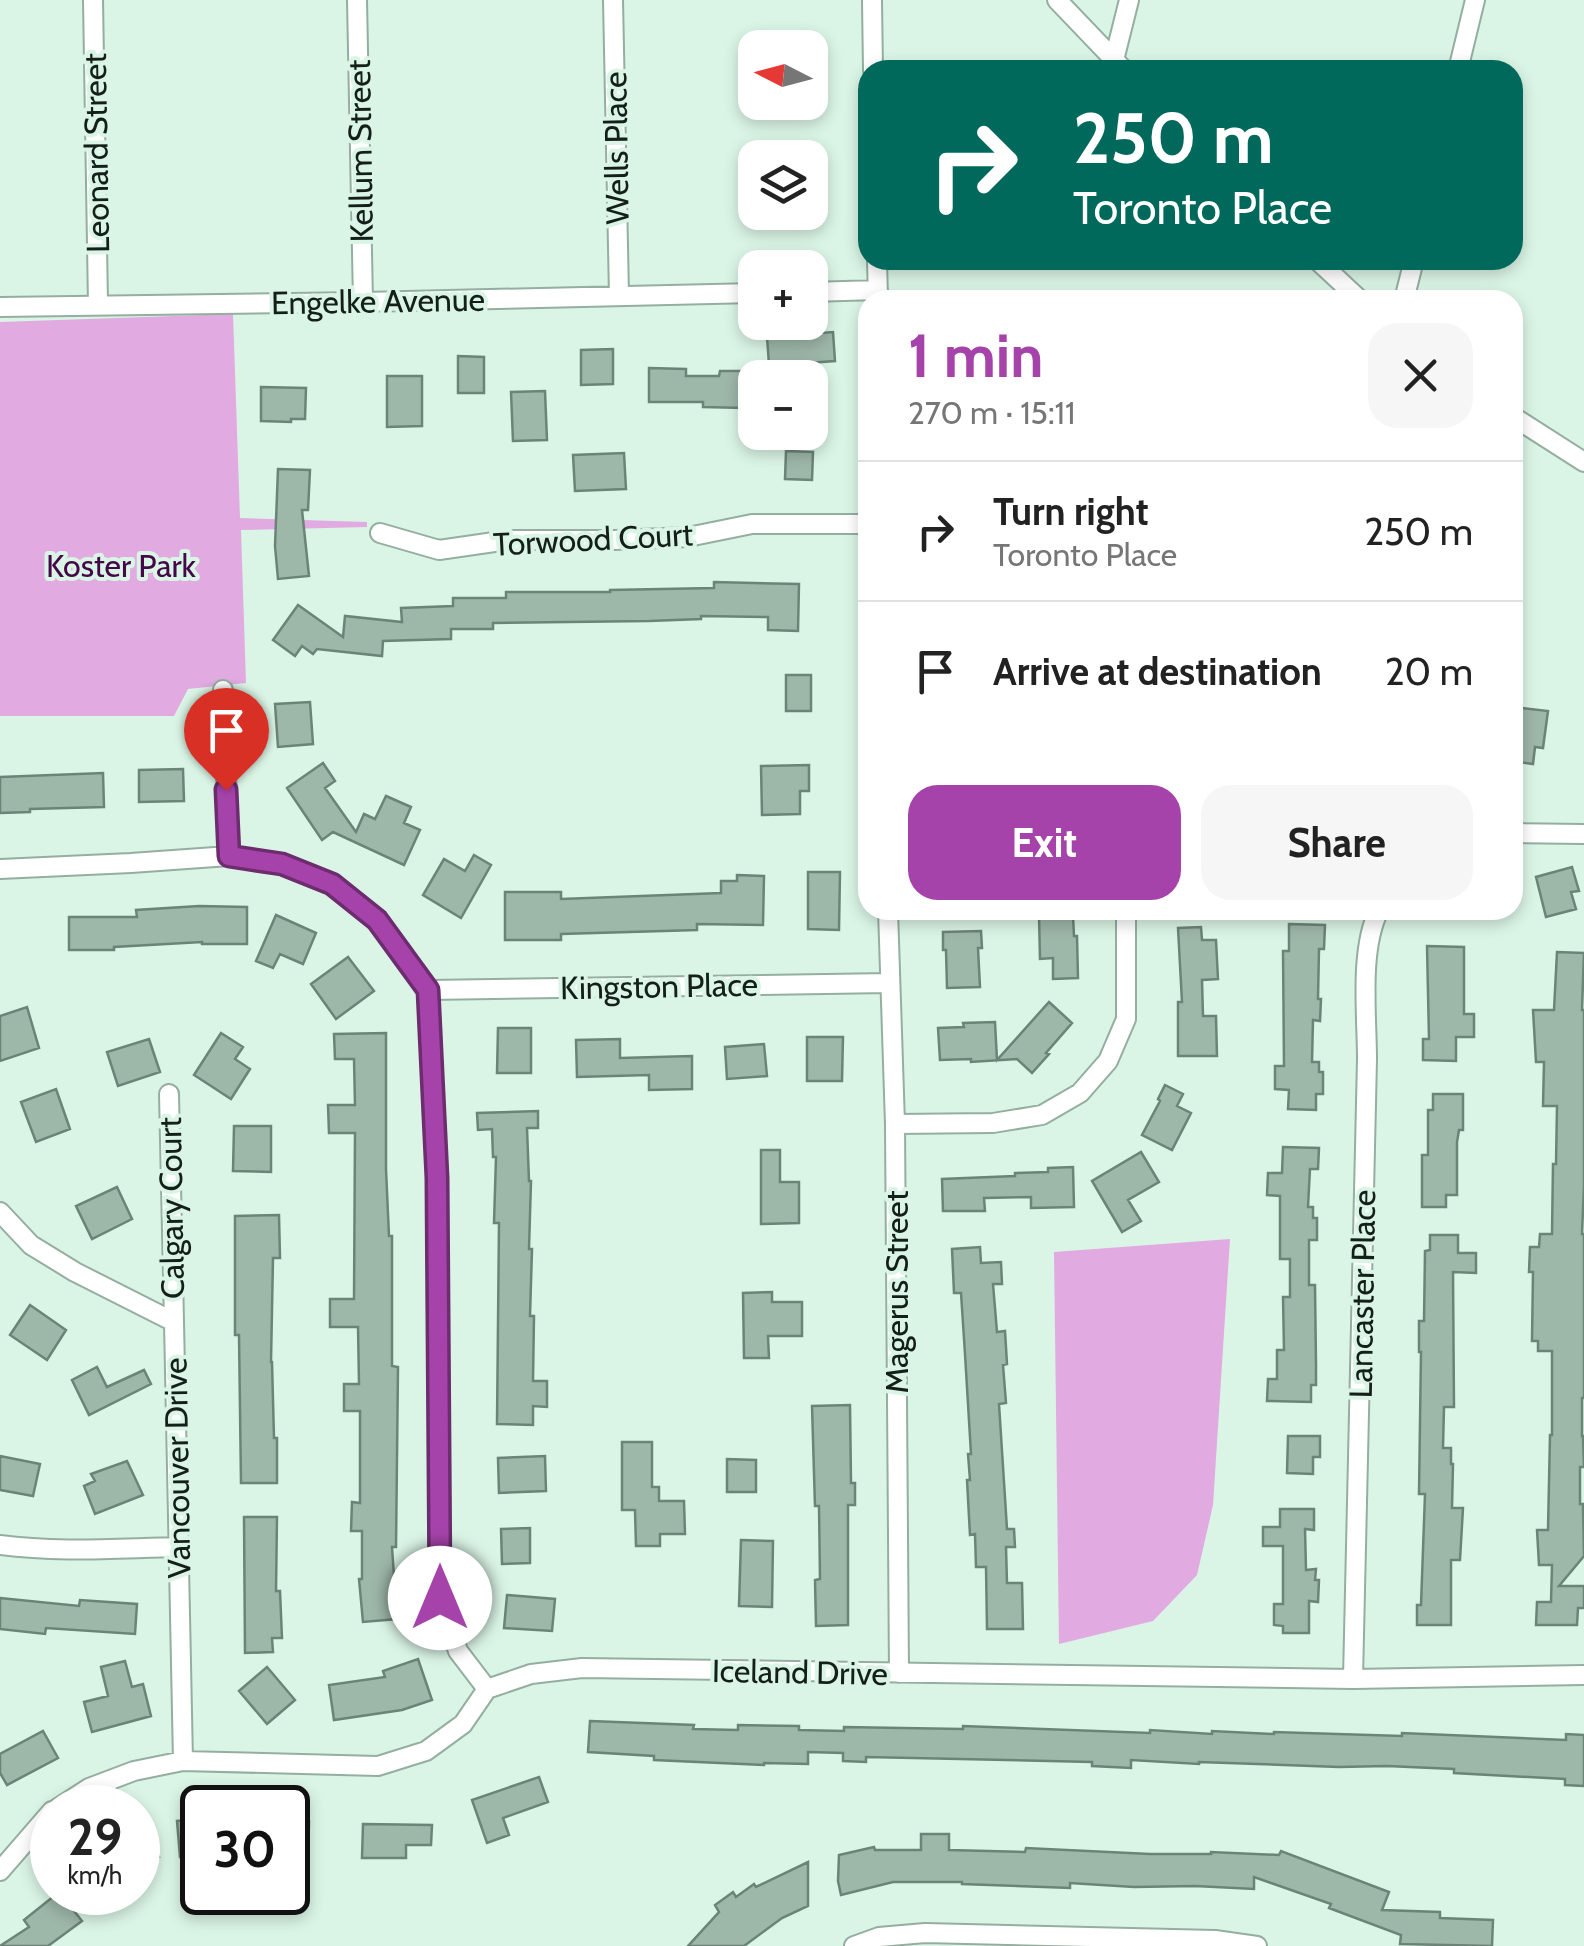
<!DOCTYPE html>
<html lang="en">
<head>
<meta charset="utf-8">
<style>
  :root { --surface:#fff; --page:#f6f6f6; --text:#222; --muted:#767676; --line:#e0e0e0; --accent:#a643aa }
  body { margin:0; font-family:Cabin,sans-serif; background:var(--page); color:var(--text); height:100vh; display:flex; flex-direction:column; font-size:38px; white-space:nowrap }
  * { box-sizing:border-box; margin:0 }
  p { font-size:32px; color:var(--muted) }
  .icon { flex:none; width:55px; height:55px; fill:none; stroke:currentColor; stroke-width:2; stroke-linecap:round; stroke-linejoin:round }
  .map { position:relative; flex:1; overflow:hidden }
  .side { position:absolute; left:858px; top:290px; width:665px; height:630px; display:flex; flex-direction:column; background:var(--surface); border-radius:30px; box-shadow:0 5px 15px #0003 }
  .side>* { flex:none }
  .top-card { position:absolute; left:858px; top:60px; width:665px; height:210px; border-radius:30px; box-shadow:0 5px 15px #0003; background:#00695c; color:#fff; overflow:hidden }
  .needle { width:65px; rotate:276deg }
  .fabs { position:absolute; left:738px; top:30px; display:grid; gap:20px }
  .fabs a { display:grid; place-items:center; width:90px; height:90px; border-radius:20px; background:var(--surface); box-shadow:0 5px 15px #0003; font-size:50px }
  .speed { position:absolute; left:30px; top:1785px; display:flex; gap:20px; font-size:50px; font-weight:700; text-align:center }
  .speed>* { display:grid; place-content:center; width:130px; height:130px; border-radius:50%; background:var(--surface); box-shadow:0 5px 15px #0003; line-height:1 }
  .speed small { font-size:25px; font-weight:400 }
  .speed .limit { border:5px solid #111; border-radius:15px; background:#fff; color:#111 }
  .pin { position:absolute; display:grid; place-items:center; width:85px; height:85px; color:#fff; margin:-102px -42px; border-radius:50% 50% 50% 0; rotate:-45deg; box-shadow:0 0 10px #0007 }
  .pin .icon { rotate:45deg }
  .me { position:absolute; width:110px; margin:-55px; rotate:0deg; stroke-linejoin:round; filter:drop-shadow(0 0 8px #0008) }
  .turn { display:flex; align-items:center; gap:35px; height:210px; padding:0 50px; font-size:45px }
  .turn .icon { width:130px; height:130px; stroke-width:2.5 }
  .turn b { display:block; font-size:70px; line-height:85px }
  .round { display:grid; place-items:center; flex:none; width:105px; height:105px; border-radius:30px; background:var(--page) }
  .headline { display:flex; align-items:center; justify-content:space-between; height:170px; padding:0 50px }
  h1 { font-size:60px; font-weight:700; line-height:75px; color:var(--accent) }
  .cta { display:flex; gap:20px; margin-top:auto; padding:20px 50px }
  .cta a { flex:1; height:115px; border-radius:30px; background:var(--accent); color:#fff; font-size:40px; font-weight:700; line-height:115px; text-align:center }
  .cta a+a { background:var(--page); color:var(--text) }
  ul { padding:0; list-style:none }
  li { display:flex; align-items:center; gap:30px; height:140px; padding:0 50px; border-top:2px solid var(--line) }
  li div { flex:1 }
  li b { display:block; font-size:38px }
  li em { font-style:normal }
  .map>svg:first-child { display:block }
  .green { fill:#e1aae1 }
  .building { fill:#9db7a9; stroke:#6b8477; stroke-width:2.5 }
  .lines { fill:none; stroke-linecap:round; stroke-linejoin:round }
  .minor-casing { stroke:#94aea0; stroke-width:22 }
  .minor { stroke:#fff; stroke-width:18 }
  .route-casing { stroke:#6c2c6e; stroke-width:25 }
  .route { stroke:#a643aa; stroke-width:18 }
  .labels { text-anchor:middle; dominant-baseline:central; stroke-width:8; stroke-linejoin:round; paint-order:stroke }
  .street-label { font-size:32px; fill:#151f1a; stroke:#daf5e6 }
  .park-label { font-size:32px; fill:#440747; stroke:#daf5e6 }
</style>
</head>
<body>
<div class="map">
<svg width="1584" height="1946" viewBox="0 0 1584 1946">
  <rect width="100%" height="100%" fill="#daf5e6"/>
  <path class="green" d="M 233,314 L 240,518 L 367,522 L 367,527 L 241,530 L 246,683 L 188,689 L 174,716 L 0,716 L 0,322 Z
    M 1230,1239 L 1213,1505 L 1197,1575 L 1153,1621 L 1059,1644 L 1054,1252 Z"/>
  <path class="building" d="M 833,332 L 835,361 L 795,364 L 795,378 L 770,378 L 767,337 Z
    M 613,349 L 613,384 L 581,385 L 581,350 Z
    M 458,356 L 484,357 L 484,393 L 458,393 Z
    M 649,368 L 686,369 L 686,376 L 719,376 L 720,371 L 745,371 L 744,408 L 703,407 L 703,402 L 649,402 Z
    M 387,376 L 422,376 L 422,426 L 387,427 Z
    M 261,387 L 306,388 L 305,419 L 291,419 L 291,422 L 261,421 Z
    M 545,391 L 547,440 L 513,441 L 511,392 Z
    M 786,451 L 813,452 L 812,480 L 785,479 Z
    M 624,453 L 626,489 L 575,491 L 573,455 Z
    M 278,469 L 310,470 L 308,510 L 302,510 L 309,576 L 278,579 L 275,546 Z
    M 714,582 L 799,584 L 798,631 L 768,630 L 768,617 L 701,616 L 701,619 L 649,621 L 493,623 L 493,629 L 451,629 L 451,639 L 383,641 L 382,656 L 317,649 L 313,654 L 302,646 L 295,656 L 273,640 L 298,605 L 343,637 L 345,616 L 402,622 L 401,608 L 453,606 L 453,598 L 506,598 L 506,592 L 610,592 L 610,590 L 714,588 Z
    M 786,675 L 811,675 L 811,711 L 786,711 Z
    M 310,702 L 313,744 L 278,747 L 275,704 Z
    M 1512,707 L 1548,711 L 1543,748 L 1535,747 L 1533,764 L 1512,761 Z
    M 323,763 L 335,781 L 325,788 L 356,832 L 364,814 L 375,819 L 386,796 L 411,807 L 404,823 L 420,830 L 404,865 L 333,832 L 322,840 L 287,788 Z
    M 809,765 L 809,791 L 800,791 L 800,814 L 762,815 L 761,766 Z
    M 183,769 L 184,801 L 139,802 L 139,770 Z
    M 103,773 L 104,807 L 30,809 L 30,812 L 0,813 L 0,777 Z
    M 474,855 L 491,865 L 461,918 L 423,895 L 444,859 L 465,871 Z
    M 1572,867 L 1579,891 L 1571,892 L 1576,909 L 1546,917 L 1536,877 Z
    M 808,872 L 840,872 L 839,930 L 808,929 Z
    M 737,875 L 764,876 L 763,925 L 697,924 L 697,930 L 561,934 L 561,940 L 505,940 L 505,892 L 561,892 L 561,899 L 721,893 L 721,881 L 737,881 Z
    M 199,906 L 247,907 L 247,944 L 202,944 L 202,942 L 114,947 L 114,950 L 69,950 L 69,917 L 137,917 L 136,910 Z
    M 276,915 L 316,933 L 303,964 L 280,954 L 273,968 L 256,961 Z
    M 1073,915 L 1074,936 L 1077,936 L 1078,978 L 1053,979 L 1053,958 L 1040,959 L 1039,916 Z
    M 1289,924 L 1325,925 L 1324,949 L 1319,949 L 1318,999 L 1321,999 L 1320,1021 L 1313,1020 L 1312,1062 L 1319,1062 L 1319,1072 L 1323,1072 L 1323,1094 L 1316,1094 L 1316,1110 L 1288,1109 L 1289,1090 L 1275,1089 L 1275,1066 L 1284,1066 L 1283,951 L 1289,951 Z
    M 1201,927 L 1202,940 L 1216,940 L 1218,979 L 1202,980 L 1203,1016 L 1216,1016 L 1217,1056 L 1178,1056 L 1178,1002 L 1182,1002 L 1178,928 Z
    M 981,931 L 982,948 L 978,948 L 980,987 L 947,988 L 946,950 L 943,950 L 943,932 Z
    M 1427,946 L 1464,947 L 1464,1014 L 1474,1014 L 1474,1037 L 1456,1037 L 1456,1061 L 1423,1060 L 1423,1039 L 1429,1039 Z
    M 1557,952 L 1584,953 L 1582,1010 L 1584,1010 L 1584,1185 L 1582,1234 L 1584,1234 L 1584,1398 L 1582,1398 L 1582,1436 L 1583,1436 L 1584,1467 L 1580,1467 L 1580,1504 L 1583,1504 L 1584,1556 L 1559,1586 L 1584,1586 L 1584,1608 L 1578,1608 L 1577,1625 L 1536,1625 L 1537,1602 L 1551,1602 L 1552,1565 L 1539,1565 L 1537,1530 L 1548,1530 L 1550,1435 L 1552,1435 L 1552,1351 L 1538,1351 L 1538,1341 L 1532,1341 L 1533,1272 L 1529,1272 L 1530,1247 L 1539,1247 L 1540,1234 L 1552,1234 L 1553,1164 L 1556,1164 L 1557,1106 L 1543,1106 L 1544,1062 L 1536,1062 L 1533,1010 L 1554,1010 Z
    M 348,957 L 374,991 L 336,1019 L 311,984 Z
    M 1049,1002 L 1072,1023 L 1046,1053 L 1049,1054 L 1032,1073 L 1017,1059 L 971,1062 L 971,1059 L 940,1060 L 938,1028 L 964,1027 L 963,1023 L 995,1022 L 997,1060 Z
    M 27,1007 L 39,1048 L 0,1061 L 0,1016 Z
    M 498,1028 L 531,1028 L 531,1073 L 497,1073 Z
    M 221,1033 L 243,1047 L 235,1059 L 250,1069 L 231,1099 L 194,1075 Z
    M 386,1033 L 386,1169 L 389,1236 L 392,1236 L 392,1366 L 398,1367 L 396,1547 L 392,1547 L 397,1619 L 363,1622 L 359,1579 L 362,1579 L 362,1531 L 351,1531 L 352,1502 L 360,1503 L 360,1411 L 344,1411 L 344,1384 L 359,1384 L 358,1327 L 330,1327 L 330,1299 L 354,1299 L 355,1133 L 329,1133 L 328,1105 L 355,1105 L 354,1059 L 335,1059 L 334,1034 Z
    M 807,1037 L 843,1037 L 842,1081 L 807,1081 Z
    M 149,1039 L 160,1072 L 118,1086 L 107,1052 Z
    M 620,1039 L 620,1058 L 692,1056 L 692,1089 L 649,1090 L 649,1075 L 577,1077 L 576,1040 Z
    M 764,1044 L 767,1076 L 727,1079 L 725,1047 Z
    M 1165,1085 L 1183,1094 L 1177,1106 L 1191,1113 L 1172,1150 L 1142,1135 L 1160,1101 L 1158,1099 Z
    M 56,1089 L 70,1129 L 36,1142 L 21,1102 Z
    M 1433,1094 L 1463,1094 L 1463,1130 L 1459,1130 L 1457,1142 L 1457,1195 L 1446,1195 L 1446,1207 L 1422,1207 L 1422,1155 L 1428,1155 L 1428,1110 L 1433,1110 Z
    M 538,1111 L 538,1128 L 527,1128 L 529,1181 L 531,1181 L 529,1249 L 532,1249 L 530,1316 L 534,1316 L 533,1381 L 547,1381 L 547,1407 L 533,1406 L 533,1425 L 497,1424 L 499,1223 L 494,1223 L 496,1157 L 493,1157 L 492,1129 L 478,1130 L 477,1113 Z
    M 234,1126 L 271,1126 L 271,1172 L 233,1171 Z
    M 1283,1147 L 1319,1148 L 1318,1169 L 1310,1169 L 1308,1207 L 1313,1207 L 1313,1218 L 1317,1218 L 1317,1240 L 1309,1240 L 1309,1285 L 1315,1285 L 1316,1364 L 1316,1385 L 1311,1385 L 1311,1402 L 1267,1401 L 1268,1379 L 1277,1379 L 1277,1350 L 1284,1350 L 1283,1297 L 1290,1297 L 1290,1259 L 1280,1259 L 1280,1196 L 1267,1195 L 1268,1173 L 1282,1173 Z
    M 761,1150 L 780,1150 L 780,1182 L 799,1182 L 799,1223 L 761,1224 Z
    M 1141,1152 L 1159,1182 L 1128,1200 L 1141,1221 L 1122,1232 L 1092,1181 Z
    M 1073,1167 L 1074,1207 L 1031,1208 L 1031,1197 L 984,1198 L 985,1211 L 943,1211 L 942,1179 L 1015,1176 L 1015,1173 L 1048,1172 L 1048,1168 Z
    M 117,1187 L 132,1219 L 92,1239 L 76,1206 Z
    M 279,1215 L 280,1258 L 273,1258 L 271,1362 L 272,1362 L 274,1438 L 277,1438 L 277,1483 L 241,1483 L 239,1335 L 235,1335 L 235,1216 Z
    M 1430,1235 L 1458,1235 L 1458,1253 L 1476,1253 L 1476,1273 L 1453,1272 L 1454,1407 L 1444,1407 L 1443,1448 L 1451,1448 L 1451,1464 L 1453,1464 L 1452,1508 L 1463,1508 L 1460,1560 L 1451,1560 L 1451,1625 L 1417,1625 L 1417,1605 L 1421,1605 L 1425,1494 L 1419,1494 L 1421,1352 L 1419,1352 L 1419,1321 L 1424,1321 L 1425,1251 L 1430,1250 Z
    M 980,1247 L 981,1263 L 1001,1262 L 1002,1284 L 993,1284 L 997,1332 L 1005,1331 L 1007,1364 L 1003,1365 L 1006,1403 L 999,1404 L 1007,1529 L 1014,1529 L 1015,1547 L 1006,1547 L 1007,1583 L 1022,1583 L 1023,1629 L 987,1629 L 986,1567 L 976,1567 L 975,1534 L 970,1535 L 967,1480 L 970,1480 L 968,1454 L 971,1454 L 965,1354 L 961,1293 L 954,1293 L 952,1249 Z
    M 772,1292 L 772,1302 L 802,1302 L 802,1336 L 768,1336 L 769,1358 L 744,1358 L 743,1293 Z
    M 30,1305 L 66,1330 L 47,1360 L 10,1335 Z
    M 97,1367 L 107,1387 L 144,1370 L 151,1384 L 89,1415 L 72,1380 Z
    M 850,1405 L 851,1483 L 855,1483 L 855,1505 L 848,1505 L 848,1625 L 816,1626 L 815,1580 L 820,1579 L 819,1506 L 815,1506 L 812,1406 Z
    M 1288,1436 L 1320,1436 L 1320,1457 L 1313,1457 L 1313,1474 L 1287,1473 Z
    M 622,1442 L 652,1442 L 652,1487 L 659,1487 L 659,1501 L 684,1501 L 685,1534 L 660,1534 L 660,1546 L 636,1546 L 635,1510 L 622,1510 Z
    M 0,1456 L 40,1464 L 33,1496 L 0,1490 Z
    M 545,1456 L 546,1491 L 499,1493 L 498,1458 Z
    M 727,1459 L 756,1460 L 756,1492 L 727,1492 Z
    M 127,1461 L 143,1495 L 95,1514 L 84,1486 L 95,1481 L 91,1474 Z
    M 1280,1509 L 1314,1509 L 1314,1530 L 1305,1529 L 1306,1570 L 1316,1569 L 1315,1580 L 1319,1580 L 1318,1602 L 1309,1601 L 1309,1633 L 1283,1633 L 1283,1626 L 1274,1625 L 1274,1604 L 1283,1604 L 1283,1546 L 1263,1546 L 1263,1527 L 1280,1527 Z
    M 244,1517 L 277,1517 L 276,1591 L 280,1591 L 282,1638 L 272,1638 L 273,1652 L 245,1653 Z
    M 530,1528 L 530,1563 L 502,1564 L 501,1529 Z
    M 741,1540 L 773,1541 L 772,1607 L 739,1606 Z
    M 507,1595 L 555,1599 L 552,1631 L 504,1628 Z
    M 0,1598 L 79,1606 L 80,1600 L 137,1604 L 135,1634 L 46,1628 L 45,1634 L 0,1629 Z
    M 418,1659 L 432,1700 L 402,1710 L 334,1720 L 329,1685 L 385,1677 L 383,1671 Z
    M 125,1661 L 132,1687 L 143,1684 L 151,1716 L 92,1732 L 84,1702 L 108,1696 L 101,1667 Z
    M 267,1667 L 295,1700 L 267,1724 L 239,1691 Z
    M 590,1721 L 694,1725 L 693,1729 L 738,1730 L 738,1725 L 799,1726 L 799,1730 L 844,1731 L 844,1727 L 963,1729 L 963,1726 L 1150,1733 L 1150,1730 L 1212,1734 L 1212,1731 L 1274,1734 L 1274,1732 L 1402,1736 L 1402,1733 L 1566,1740 L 1566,1734 L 1584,1735 L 1584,1786 L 1565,1785 L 1565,1779 L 1454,1773 L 1454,1769 L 1387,1766 L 1339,1767 L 1199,1762 L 1199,1764 L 1131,1760 L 1131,1768 L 1092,1766 L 1092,1762 L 866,1757 L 866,1762 L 843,1761 L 843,1753 L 808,1752 L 808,1764 L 764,1763 L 764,1765 L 654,1760 L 654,1756 L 588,1752 Z
    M 43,1731 L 58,1758 L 7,1785 L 0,1773 L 0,1754 Z
    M 539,1777 L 548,1802 L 503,1818 L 509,1835 L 487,1843 L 472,1800 Z
    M 138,1816 L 159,1857 L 138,1868 Z
    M 202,1819 L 202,1855 L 180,1857 L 177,1821 Z
    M 288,1822 L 309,1822 L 308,1858 L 288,1857 Z
    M 363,1824 L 432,1825 L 431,1845 L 406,1845 L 406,1858 L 362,1858 Z
    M 921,1834 L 949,1834 L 949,1850 L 1025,1852 L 1026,1848 L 1150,1854 L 1211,1854 L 1211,1852 L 1279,1855 L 1281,1851 L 1389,1892 L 1382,1910 L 1440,1912 L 1440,1918 L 1493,1920 L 1492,1946 L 1400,1944 L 1401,1935 L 1329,1908 L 1331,1904 L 1254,1877 L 1254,1889 L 1195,1886 L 1134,1887 L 1070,1883 L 1070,1888 L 962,1884 L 962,1882 L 893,1882 L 841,1895 L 838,1881 L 839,1855 L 874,1847 L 875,1850 L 921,1850 Z
    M 808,1862 L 808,1906 L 782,1918 L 744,1946 L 688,1946 L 719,1912 L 715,1905 L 733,1892 L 736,1897 L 754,1884 L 756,1887 Z
    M 59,1892 L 82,1921 L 48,1946 L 0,1946 L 29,1927 L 24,1920 Z"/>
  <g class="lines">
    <g class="minor-casing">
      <path id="minor" d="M 93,0 L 98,305
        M 357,0 L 363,302
        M 613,0 L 619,296
        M 872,0 L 873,70
        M 1057,0 L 1124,70
        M 1114,60 L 1129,0
        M 1458,70 L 1475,0
        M 877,260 L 878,299
        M 1317,260 L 1360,300
        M 810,292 L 878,290
        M 1404,300 L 1414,260
        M 0,307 L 363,302 L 755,293
        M 1512,416 L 1584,462
        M 380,533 L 439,550 L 508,540 L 614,540 L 688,537 L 752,524 L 868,524
        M 223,690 L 229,856
        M 1512,833 L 1584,834
        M 0,869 L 131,863 L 229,856 L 281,864 L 332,885 L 377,920 L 428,990 L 437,1178 L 440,1598 L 458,1651 L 487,1689
        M 888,910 L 895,1124 L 899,1673
        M 428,990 L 889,983
        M 169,1094 L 174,1322
        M 895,1124 L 993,1123 L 1042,1115 L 1080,1093 L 1108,1061 L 1126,1019 L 1126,910
        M 0,1212 L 31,1245 L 75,1272 L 174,1322 L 183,1761
        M 0,1545 C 59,1553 120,1548 179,1547
        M 1353,1679 L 1367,1059 C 1367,1015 1359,950 1379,910
        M 58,1808 L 89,1788 L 134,1771 L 183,1761 L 378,1766 L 426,1751 L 463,1724 L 487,1689 L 531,1674 L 582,1668 L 1353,1679 L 1584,1675
        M 0,1871 L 52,1811
        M 854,1946 L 879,1937 L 925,1933 L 1215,1940 L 1257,1946"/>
    </g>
    <use href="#minor" class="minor"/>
  </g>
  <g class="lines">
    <g class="route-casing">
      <path id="route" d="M 226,790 L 229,856 L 282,864 L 332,884 L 377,920 L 428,990 L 437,1178 L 440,1598"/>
    </g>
    <use href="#route" class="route"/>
  </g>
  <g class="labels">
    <g class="street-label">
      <text transform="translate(616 148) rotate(-91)">Wells Place</text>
      <text transform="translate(360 151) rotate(-91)">Kellum Street</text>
      <text transform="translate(96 153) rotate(-91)">Leonard Street</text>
      <text transform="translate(378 301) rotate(-1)">Engelke Avenue</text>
      <text transform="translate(593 539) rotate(-3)">Torwood Court</text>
      <text transform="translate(659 986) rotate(-1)">Kingston Place</text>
      <text transform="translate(171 1208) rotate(-91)">Calgary Court</text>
      <text transform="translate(896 1292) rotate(-90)">Magerus Street</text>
      <text transform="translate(1362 1294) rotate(-89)">Lancaster Place</text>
      <text transform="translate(177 1468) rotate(-91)">Vancouver Drive</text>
      <text transform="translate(800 1672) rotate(1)">Iceland Drive</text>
    </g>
    <g class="park-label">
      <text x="121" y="565">Koster Park</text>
    </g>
  </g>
</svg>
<div class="fabs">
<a><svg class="needle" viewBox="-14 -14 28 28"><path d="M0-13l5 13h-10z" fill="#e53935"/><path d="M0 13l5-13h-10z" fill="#767676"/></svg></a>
<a><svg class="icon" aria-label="layers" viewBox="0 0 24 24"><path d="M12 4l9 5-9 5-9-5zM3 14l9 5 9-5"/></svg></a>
<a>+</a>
<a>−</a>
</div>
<div class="speed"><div>29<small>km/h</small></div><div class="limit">30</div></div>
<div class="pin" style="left:226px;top:790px;background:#d93025"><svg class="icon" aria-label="arrive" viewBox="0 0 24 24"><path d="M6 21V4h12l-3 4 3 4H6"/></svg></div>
<svg class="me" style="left:440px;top:1598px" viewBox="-20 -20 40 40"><circle r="19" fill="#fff"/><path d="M0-13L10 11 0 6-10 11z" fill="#a643aa"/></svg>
<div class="top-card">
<div class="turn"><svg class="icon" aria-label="right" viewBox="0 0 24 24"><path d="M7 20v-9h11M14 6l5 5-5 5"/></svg><div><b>250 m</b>Toronto Place</div></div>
</div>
<section class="side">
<div class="headline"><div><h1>1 min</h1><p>270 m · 15:11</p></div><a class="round"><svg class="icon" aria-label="close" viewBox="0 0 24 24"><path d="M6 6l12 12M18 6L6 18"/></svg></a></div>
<ul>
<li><svg class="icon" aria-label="right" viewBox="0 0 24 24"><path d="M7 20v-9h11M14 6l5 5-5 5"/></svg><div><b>Turn right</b><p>Toronto Place</p></div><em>250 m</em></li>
<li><svg class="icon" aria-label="arrive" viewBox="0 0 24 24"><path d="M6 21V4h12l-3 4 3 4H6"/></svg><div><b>Arrive at destination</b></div><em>20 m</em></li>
</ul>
<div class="cta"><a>Exit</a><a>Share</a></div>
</section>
</div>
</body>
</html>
